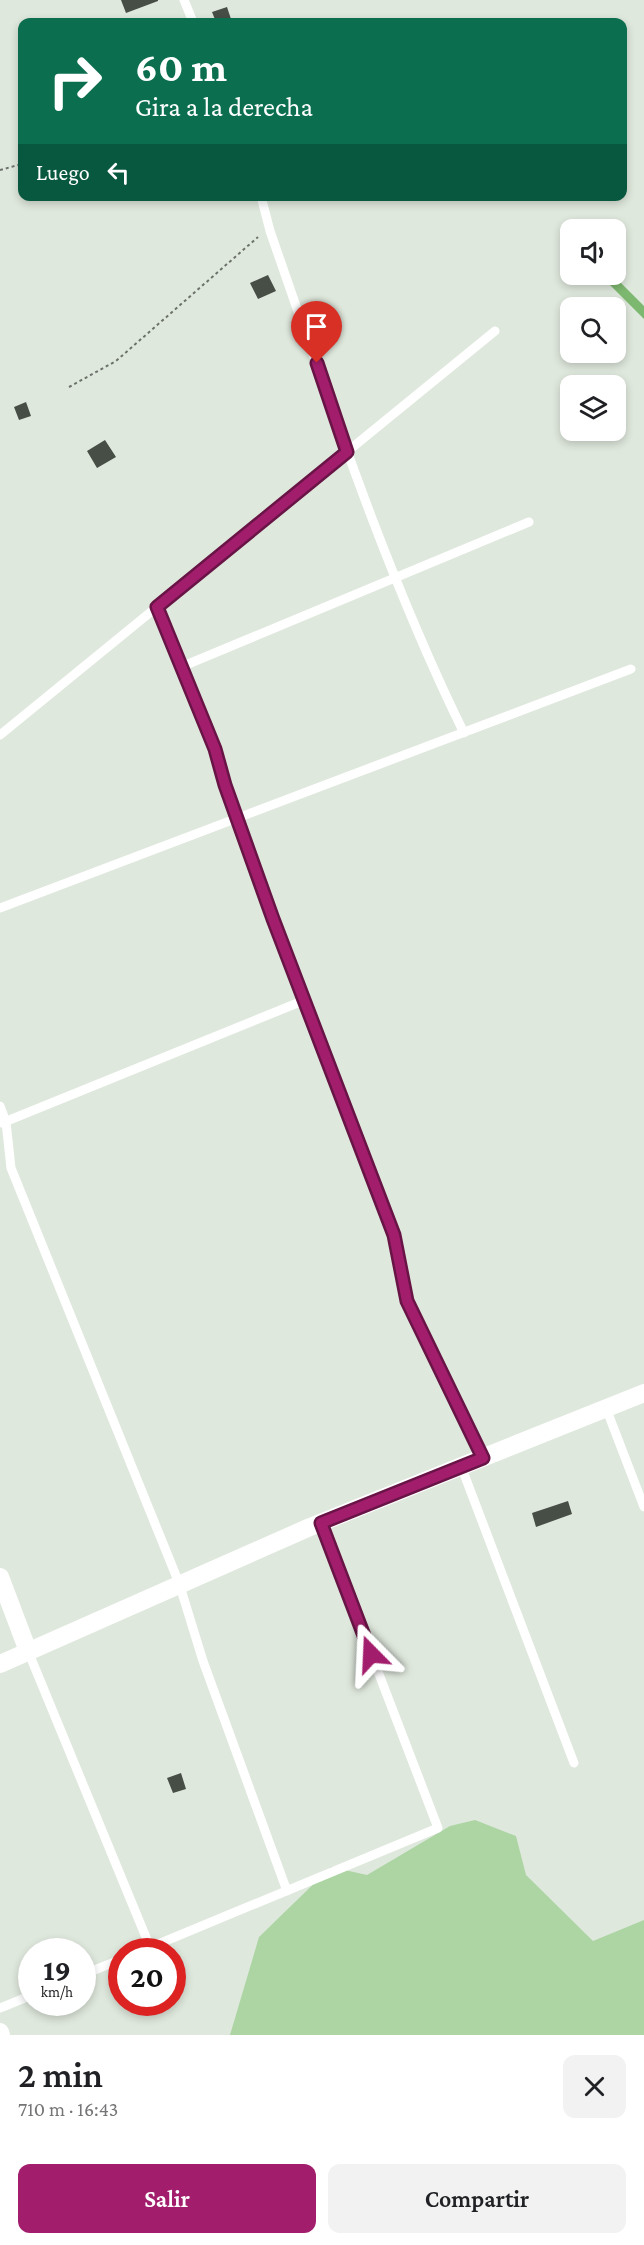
<!DOCTYPE html>
<html lang="es">
<head>
<meta charset="utf-8">
<style>
  :root { --surface:#fff; --page:#f2f2f2; --text:#202124; --muted:#757577; --accent:#a21e6c }
  body { margin:0; font-family:"Crimson Pro",serif; background:var(--page); color:var(--text); height:100vh; display:flex; flex-direction:column; font-size:22px; white-space:nowrap }
  * { box-sizing:border-box; margin:0 }
  p { font-size:20px; color:var(--muted) }
  .icon { flex:none; width:33px; height:33px; fill:none; stroke:currentColor; stroke-width:2; stroke-linecap:round; stroke-linejoin:round }
  .map { position:relative; height:2035px; overflow:hidden }
  .panel { display:flex; flex-direction:column; background:var(--surface); flex:1 }
  .panel>* { flex:none }
  .hud { position:absolute; left:18px; top:18px; width:609px; height:183px; border-radius:12px; box-shadow:0 3px 9px #0003; background:#0b6e4f; color:#fff; overflow:hidden }
  .buttons { position:absolute; left:560px; top:219px; display:grid; gap:12px }
  .buttons a { display:grid; place-items:center; width:66px; height:66px; border-radius:12px; background:var(--surface); box-shadow:0 3px 9px #0003; font-size:30px }
  .speed { position:absolute; left:18px; top:1938px; display:flex; gap:12px; font-size:30px; font-weight:700; text-align:center }
  .speed>* { display:grid; place-content:center; width:78px; height:78px; border-radius:50%; background:var(--surface); box-shadow:0 3px 9px #0003; line-height:1 }
  .speed small { font-size:15px; font-weight:400 }
  .speed .limit { border:9px solid #d22; background:#fff; color:#111 }
  .pin { position:absolute; display:grid; place-items:center; width:51px; height:51px; color:#fff; margin:-62px -26px; border-radius:50% 50% 50% 0; rotate:-45deg; box-shadow:0 0 6px #0007 }
  .pin .icon { rotate:45deg }
  .me { position:absolute; width:66px; margin:-33px; rotate:339deg; stroke-linejoin:round; filter:drop-shadow(0 0 4px #0008) }
  .turn { display:flex; align-items:center; gap:21px; height:126px; padding:0 18px; font-size:27px }
  .turn .icon { width:78px; height:78px; stroke-width:2.5 }
  .turn b { display:block; font-size:42px; line-height:51px }
  .then { display:flex; align-items:center; height:57px; padding:0 18px; background:#0003; gap:12px; font-size:22px }
  .round { display:grid; place-items:center; flex:none; width:63px; height:63px; border-radius:12px; background:var(--page) }
  .headline { display:flex; align-items:center; justify-content:space-between; height:102px; padding:0 18px }
  h1 { font-size:36px; font-weight:600; line-height:45px }
  .primary-button { display:flex; gap:12px; margin-top:auto; padding:12px 18px }
  .primary-button a { flex:1; height:69px; border-radius:12px; background:var(--accent); color:#fff; font-size:24px; font-weight:600; line-height:69px; text-align:center }
  .primary-button a+a { background:var(--page); color:var(--text) }
  .map>svg:first-child { display:block }
  .green { fill:#acd5a3 }
  .water { fill:#7db870 }
  .building { fill:#474e45 }
  .lines { fill:none; stroke-linecap:round; stroke-linejoin:round }
  .path { stroke:#6c726b; stroke-width:2; stroke-dasharray:3 3; stroke-linecap:butt }
  .lane { stroke:#fff; stroke-width:9 }
  .street { stroke:#fff; stroke-width:18 }
  .route-casing { stroke:#691446; stroke-width:15 }
  .route { stroke:#a21e6c; stroke-width:10 }
</style>
</head>
<body>
<div class="map">
<svg width="644" height="2035" viewBox="0 0 644 2035">
  <rect width="100%" height="100%" fill="#dfe8dd"/>
  <path class="green" d="M 475,1820 L 516,1836 L 526,1875 L 593,1941 L 644,1920 L 644,2035 L 230,2035 L 259,1937 L 331,1867 L 367,1875 L 450,1826 Z"/>
  <path class="water" d="M 600,275 L 613,275 L 644,306 L 644,319 Z"/>
  <path class="building" d="M 121,0 L 158,0 L 158,1 L 126,13 Z
    M 227,7 L 232,22 L 216,22 L 212,12 Z
    M 268,275 L 276,291 L 258,299 L 250,283 Z
    M 26,402 L 31,416 L 19,420 L 14,407 Z
    M 105,440 L 116,457 L 97,468 L 87,451 Z
    M 568,1501 L 572,1514 L 536,1527 L 532,1513 Z
    M 181,1773 L 186,1789 L 173,1793 L 167,1778 Z"/>
  <g class="lines">
    <path class="path" d="M 0,170 L 22,164
      M 69,387 L 116,361 L 258,237"/>
    <path class="lane" d="M 184,0 L 193,22
      M 261,196 L 270,231 C 329,400 385,572 464,733
      M 157,607 L 215,749 L 225,785 L 273,919 L 395,1235 L 407,1301 L 483,1458
      M 181,667 L 529,522
      M 0,735 L 495,331
      M 0,908 L 631,669
      M 0,1106 L 6,1122 L 11,1168 L 179,1583 L 203,1661 L 287,1891
      M 2,1123 L 305,1000
      M 606,1408 L 644,1507
      M 461,1466 L 574,1763
      M 28,1651 L 150,1947
      M 139,1952 L 438,1828 L 321,1523
      M 82,1975 L 122,1959
      M 0,2008 L 32,1995"/>
    <path class="street" d="M 0,1577 L 28,1651
      M 0,1664 L 310,1527 L 644,1393
      M 0,2032 L 1,2035"/>
  </g>
  <g class="lines">
    <g class="route-casing">
      <path id="route" d="M 317,363 L 347,452 L 157,607 L 215,749 L 225,785 L 273,919 L 394,1235 L 407,1301 L 483,1458 L 321,1523 L 371,1654"/>
    </g>
    <use href="#route" class="route"/>
  </g>
</svg>
<div class="buttons">
<a><svg class="icon" aria-label="sound" viewBox="0 0 24 24"><path d="M4 9h4l5-4v14l-5-4H4zM17 9q2 3 0 6"/></svg></a>
<a><svg class="icon" aria-label="search" viewBox="0 0 24 24"><circle cx="10" cy="10" r="6"/><path d="M15 15l6 6"/></svg></a>
<a><svg class="icon" aria-label="layers" viewBox="0 0 24 24"><path d="M12 4l9 5-9 5-9-5zM3 14l9 5 9-5"/></svg></a>
</div>
<div class="speed"><div>19<small>km/h</small></div><div class="limit">20</div></div>
<div class="pin" style="left:317px;top:363px;background:#d93025"><svg class="icon" aria-label="arrive" viewBox="0 0 24 24"><path d="M6 21V4h12l-3 4 3 4H6"/></svg></div>
<svg class="me" style="left:371px;top:1654px" viewBox="-20 -20 40 40"><path d="M0-17L14 15 0 8-14 15z" fill="#a21e6c" stroke="#fff" stroke-width="4"/></svg>
<div class="hud">
<div class="turn"><svg class="icon" aria-label="right" viewBox="0 0 24 24"><path d="M7 20v-9h11M14 6l5 5-5 5"/></svg><div><b>60 m</b>Gira a la derecha</div></div>
<div class="then">Luego<svg class="icon" aria-label="left" viewBox="0 0 24 24"><path d="M17 20v-9H6M10 6l-5 5 5 5"/></svg></div>
</div>
</div>
<section class="panel">
<div class="headline"><div><h1>2 min</h1><p>710 m · 16:43</p></div><a class="round"><svg class="icon" aria-label="close" viewBox="0 0 24 24"><path d="M6 6l12 12M18 6L6 18"/></svg></a></div>
<div class="primary-button"><a>Salir</a><a>Compartir</a></div>
</section>
</body>
</html>
